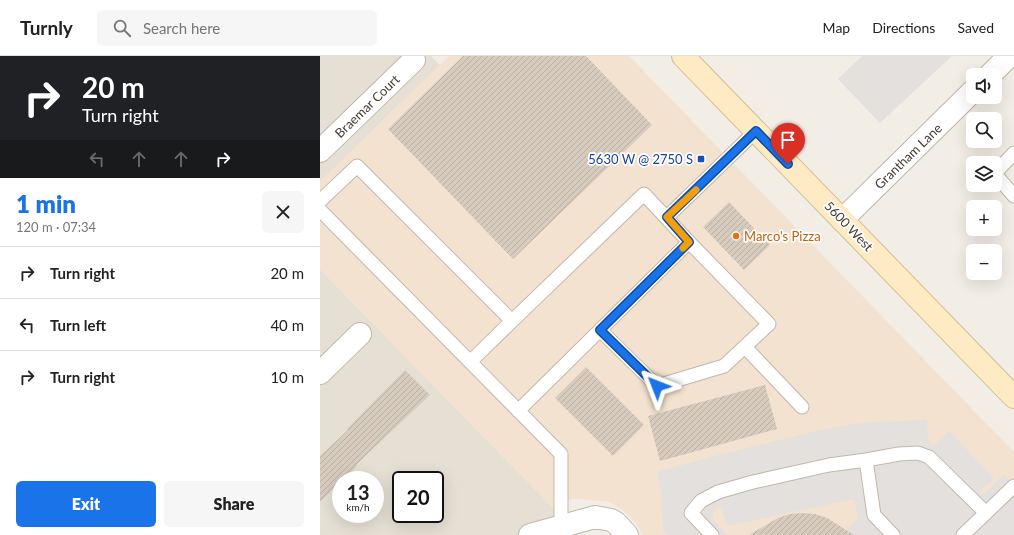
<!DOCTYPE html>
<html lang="en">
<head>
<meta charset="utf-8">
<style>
  :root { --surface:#fff; --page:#f6f6f6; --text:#222; --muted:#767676; --line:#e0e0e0; --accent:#1a73e8 }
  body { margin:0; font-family:Lato,sans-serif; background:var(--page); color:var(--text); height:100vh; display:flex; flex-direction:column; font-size:15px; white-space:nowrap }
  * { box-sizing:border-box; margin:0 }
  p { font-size:13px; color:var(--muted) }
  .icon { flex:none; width:22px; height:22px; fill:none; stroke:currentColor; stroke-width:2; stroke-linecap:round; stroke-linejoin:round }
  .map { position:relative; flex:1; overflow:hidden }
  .panel { display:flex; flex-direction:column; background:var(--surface); width:320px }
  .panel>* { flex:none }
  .top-card { background:#202124; color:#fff; overflow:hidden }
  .fabs { position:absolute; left:646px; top:12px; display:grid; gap:8px }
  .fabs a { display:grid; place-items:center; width:36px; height:36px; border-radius:6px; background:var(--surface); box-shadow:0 4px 16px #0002; font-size:20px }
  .speed { position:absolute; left:12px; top:415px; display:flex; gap:8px; font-size:20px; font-weight:700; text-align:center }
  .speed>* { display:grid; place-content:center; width:52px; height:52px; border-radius:50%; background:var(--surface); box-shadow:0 4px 16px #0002; line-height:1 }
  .speed small { font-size:10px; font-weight:400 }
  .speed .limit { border:2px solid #111; border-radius:6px; background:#fff; color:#111 }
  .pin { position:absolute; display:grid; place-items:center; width:34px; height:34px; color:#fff; margin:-41px -17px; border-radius:50% 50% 50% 0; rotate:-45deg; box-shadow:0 0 4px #0007 }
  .pin .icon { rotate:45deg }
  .me { position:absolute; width:44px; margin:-22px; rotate:315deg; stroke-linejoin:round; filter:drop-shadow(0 0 3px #0008) }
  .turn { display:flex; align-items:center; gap:14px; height:84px; padding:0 16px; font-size:18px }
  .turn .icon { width:52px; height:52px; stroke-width:2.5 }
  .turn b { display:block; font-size:28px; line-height:34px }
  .lanes { display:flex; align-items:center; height:38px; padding:0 16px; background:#0003; justify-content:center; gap:20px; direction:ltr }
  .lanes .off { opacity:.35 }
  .round { display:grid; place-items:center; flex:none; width:42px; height:42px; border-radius:6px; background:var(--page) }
  .headline { display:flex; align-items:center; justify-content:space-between; height:68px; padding:0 16px }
  h1 { font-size:24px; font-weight:800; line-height:30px; color:var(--accent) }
  .primary-button { display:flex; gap:8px; margin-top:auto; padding:8px 16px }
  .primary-button a { flex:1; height:46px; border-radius:6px; background:var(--accent); color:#fff; font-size:16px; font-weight:800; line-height:46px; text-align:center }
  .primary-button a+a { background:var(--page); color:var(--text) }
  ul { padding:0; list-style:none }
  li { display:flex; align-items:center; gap:12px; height:52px; padding:0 16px; border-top:1px solid var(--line) }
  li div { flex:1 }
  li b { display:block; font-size:15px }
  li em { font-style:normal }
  header { display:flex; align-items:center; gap:24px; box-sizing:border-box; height:56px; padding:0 20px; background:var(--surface); border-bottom:1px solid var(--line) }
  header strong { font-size:19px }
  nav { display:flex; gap:22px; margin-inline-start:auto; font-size:14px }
  .search { width:280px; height:36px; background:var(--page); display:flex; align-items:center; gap:10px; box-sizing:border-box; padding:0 14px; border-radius:6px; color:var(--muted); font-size:15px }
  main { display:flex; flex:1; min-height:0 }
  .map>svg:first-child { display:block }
  .residential { fill:#e6dfd3; fill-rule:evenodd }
  .commercial { fill:#f4e2d0 }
  .parking { fill:#e3e0dd }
  .building { fill:url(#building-hatch) }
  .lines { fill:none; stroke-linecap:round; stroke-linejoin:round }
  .service-casing { stroke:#c1b7ab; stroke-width:15 }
  .minor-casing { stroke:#c1b7ab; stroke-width:24 }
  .secondary-casing { stroke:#d2bd96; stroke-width:24 }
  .service { stroke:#fff; stroke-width:13 }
  .minor { stroke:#fff; stroke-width:22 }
  .secondary { stroke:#feebc4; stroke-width:22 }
  .route-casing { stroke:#114b97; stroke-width:10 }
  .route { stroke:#1a73e8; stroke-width:7 }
  .slow { stroke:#f59e0b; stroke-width:7 }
  .transit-dot { fill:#1a4fb4; stroke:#fff; stroke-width:1.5 }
  .food-dot { fill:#e8710a; stroke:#fff; stroke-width:1.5 }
  .labels { text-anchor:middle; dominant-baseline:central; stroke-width:3.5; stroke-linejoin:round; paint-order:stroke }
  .street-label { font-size:13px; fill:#453d35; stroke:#fff }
  .transit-label { font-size:13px; fill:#164399; stroke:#fff; text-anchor:end }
  .food-label { font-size:13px; fill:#c56008; stroke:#fff; text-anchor:start }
</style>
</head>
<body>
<header>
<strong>Turnly</strong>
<div class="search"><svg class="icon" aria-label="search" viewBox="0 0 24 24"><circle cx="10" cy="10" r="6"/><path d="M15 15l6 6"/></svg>Search here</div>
<nav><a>Map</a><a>Directions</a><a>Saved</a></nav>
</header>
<main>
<section class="panel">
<div class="top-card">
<div class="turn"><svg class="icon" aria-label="right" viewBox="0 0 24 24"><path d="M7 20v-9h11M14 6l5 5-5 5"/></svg><div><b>20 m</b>Turn right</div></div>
<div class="lanes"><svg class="icon off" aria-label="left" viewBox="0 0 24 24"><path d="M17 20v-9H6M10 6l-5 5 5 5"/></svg><svg class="icon off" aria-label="ahead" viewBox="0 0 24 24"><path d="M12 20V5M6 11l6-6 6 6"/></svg><svg class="icon off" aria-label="ahead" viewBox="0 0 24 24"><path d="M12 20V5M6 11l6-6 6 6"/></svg><svg class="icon" aria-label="right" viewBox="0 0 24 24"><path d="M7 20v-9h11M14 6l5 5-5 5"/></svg></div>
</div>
<div class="headline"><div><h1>1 min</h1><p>120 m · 07:34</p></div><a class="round"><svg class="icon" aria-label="close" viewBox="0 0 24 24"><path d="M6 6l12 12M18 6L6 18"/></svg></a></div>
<ul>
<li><svg class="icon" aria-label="right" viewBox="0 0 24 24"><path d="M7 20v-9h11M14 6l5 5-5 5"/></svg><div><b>Turn right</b></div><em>20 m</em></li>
<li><svg class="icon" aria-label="left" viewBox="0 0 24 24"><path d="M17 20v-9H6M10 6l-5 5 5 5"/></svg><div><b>Turn left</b></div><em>40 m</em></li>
<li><svg class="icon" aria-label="right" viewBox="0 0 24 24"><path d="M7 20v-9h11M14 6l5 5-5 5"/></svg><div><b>Turn right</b></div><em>10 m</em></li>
</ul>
<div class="primary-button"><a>Exit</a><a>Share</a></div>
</section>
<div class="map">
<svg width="694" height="479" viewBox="0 0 694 479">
  <defs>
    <pattern id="building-hatch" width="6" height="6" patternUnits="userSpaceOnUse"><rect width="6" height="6" fill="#d7cbbe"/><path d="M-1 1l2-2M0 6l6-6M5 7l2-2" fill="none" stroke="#baafa4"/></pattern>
  </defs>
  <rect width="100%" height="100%" fill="#f2ede5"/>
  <path class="residential" d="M 0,0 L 111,0 L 120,9 L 0,126 Z
    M 0,213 L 232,451 L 260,479 L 0,479 ZM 21,424 L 55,424 L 55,458 L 21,458 ZM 81,424 L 115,424 L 115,458 L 81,458 Z"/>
  <path class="commercial" d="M 129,0 L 309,0 L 694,396 L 694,479 L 323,479 L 315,466 L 302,453 L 295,449 L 289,446 L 260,443 L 252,443 L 232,451 L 0,213 L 0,126 Z"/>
  <path class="parking" d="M 542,0 L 632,0 L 560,67 L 518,23 Z
    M 607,364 L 608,384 L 611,388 L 615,388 L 629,375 L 674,422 L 660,435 L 659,437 L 661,439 L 662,439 L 664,438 L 684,419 L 694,428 L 694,479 L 521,479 L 538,462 L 534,443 L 407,470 L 401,450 L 398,451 L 395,454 L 393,457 L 393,462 L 394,465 L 408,479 L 347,479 L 343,475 L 341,434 L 337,416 L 406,397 L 501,374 L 540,367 L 578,365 Z"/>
  <path class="building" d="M 143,0 L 266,0 L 332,69 L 193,203 L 68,73 Z
    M 409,146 L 450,189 L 424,214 L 383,171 Z
    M 266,311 L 324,369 L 293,400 L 235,342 Z
    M 85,314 L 110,339 L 36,409 L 37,410 L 23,424 L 21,424 L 21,425 L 0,446 L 0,400 L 28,374 L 27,373 Z
    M 445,329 L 457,373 L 340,405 L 328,360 Z
    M 482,457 L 495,458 L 507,462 L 534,479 L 429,479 L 458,462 L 470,458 Z"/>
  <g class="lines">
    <g class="service-casing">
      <path id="service" d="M 675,117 L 694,97
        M 675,118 L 694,140
        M 0,145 L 37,110 L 192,265
        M 0,154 L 241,398 L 241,471
        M 347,161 L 436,75
        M 280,274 L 337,330 L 404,310 L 449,268 L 369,186
        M 425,291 L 482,351
        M 150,306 L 192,265 L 324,138 L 369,186 L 198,355
        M 546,404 L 579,398 L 598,397 L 609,401 L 666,457
        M 392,479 L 371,457 L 381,445 L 398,436 L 433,426 L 509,409 L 546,404 L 554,459 L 573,479
        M 643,479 L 694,430"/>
    </g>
    <g class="minor-casing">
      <path id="minor" d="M 670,19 L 689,0
        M 0,95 L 94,4
        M 522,164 L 653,35
        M 0,317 L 40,278
        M 210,479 L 275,461 L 291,464 L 296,467 L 307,479"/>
    </g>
    <g class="secondary-casing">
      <path id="secondary" d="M 363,0 L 694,341"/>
    </g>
    <use href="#service" class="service"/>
    <use href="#minor" class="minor"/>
    <use href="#secondary" class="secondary"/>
  </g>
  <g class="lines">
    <g class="route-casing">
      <path id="route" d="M 337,330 L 280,274 L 369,186 L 347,161 L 436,75 L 468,108"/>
    </g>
    <use href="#route" class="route"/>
    <path class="slow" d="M 363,192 L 369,186 L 347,161 L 376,134"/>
  </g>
  <rect class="transit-dot" x="377" y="99" width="8" height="8" rx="2"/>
  <circle class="food-dot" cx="416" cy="180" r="4"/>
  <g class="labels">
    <g class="street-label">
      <text transform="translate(47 50) rotate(-44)">Braemar Court</text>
      <text transform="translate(588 100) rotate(-44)">Grantham Lane</text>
      <text transform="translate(529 170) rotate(46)">5600 West</text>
    </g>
    <g class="transit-label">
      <text x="373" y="103">5630 W @ 2750 S</text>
    </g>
    <g class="food-label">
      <text x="424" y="180">Marco's Pizza</text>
    </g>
  </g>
</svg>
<div class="fabs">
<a><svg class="icon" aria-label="sound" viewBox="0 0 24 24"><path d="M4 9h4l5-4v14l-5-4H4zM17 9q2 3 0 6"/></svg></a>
<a><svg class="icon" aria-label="search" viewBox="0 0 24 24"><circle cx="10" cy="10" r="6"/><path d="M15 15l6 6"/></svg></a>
<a><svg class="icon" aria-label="layers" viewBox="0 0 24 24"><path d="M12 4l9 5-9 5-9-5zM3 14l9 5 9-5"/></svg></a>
<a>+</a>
<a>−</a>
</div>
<div class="speed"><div>13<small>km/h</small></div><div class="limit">20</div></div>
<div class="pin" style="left:468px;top:108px;background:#d93025"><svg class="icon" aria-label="arrive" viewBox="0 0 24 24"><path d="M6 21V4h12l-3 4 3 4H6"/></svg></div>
<svg class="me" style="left:337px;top:330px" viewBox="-20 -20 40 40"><path d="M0-17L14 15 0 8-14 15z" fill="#1a73e8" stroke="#fff" stroke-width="4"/></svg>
</div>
</main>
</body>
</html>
